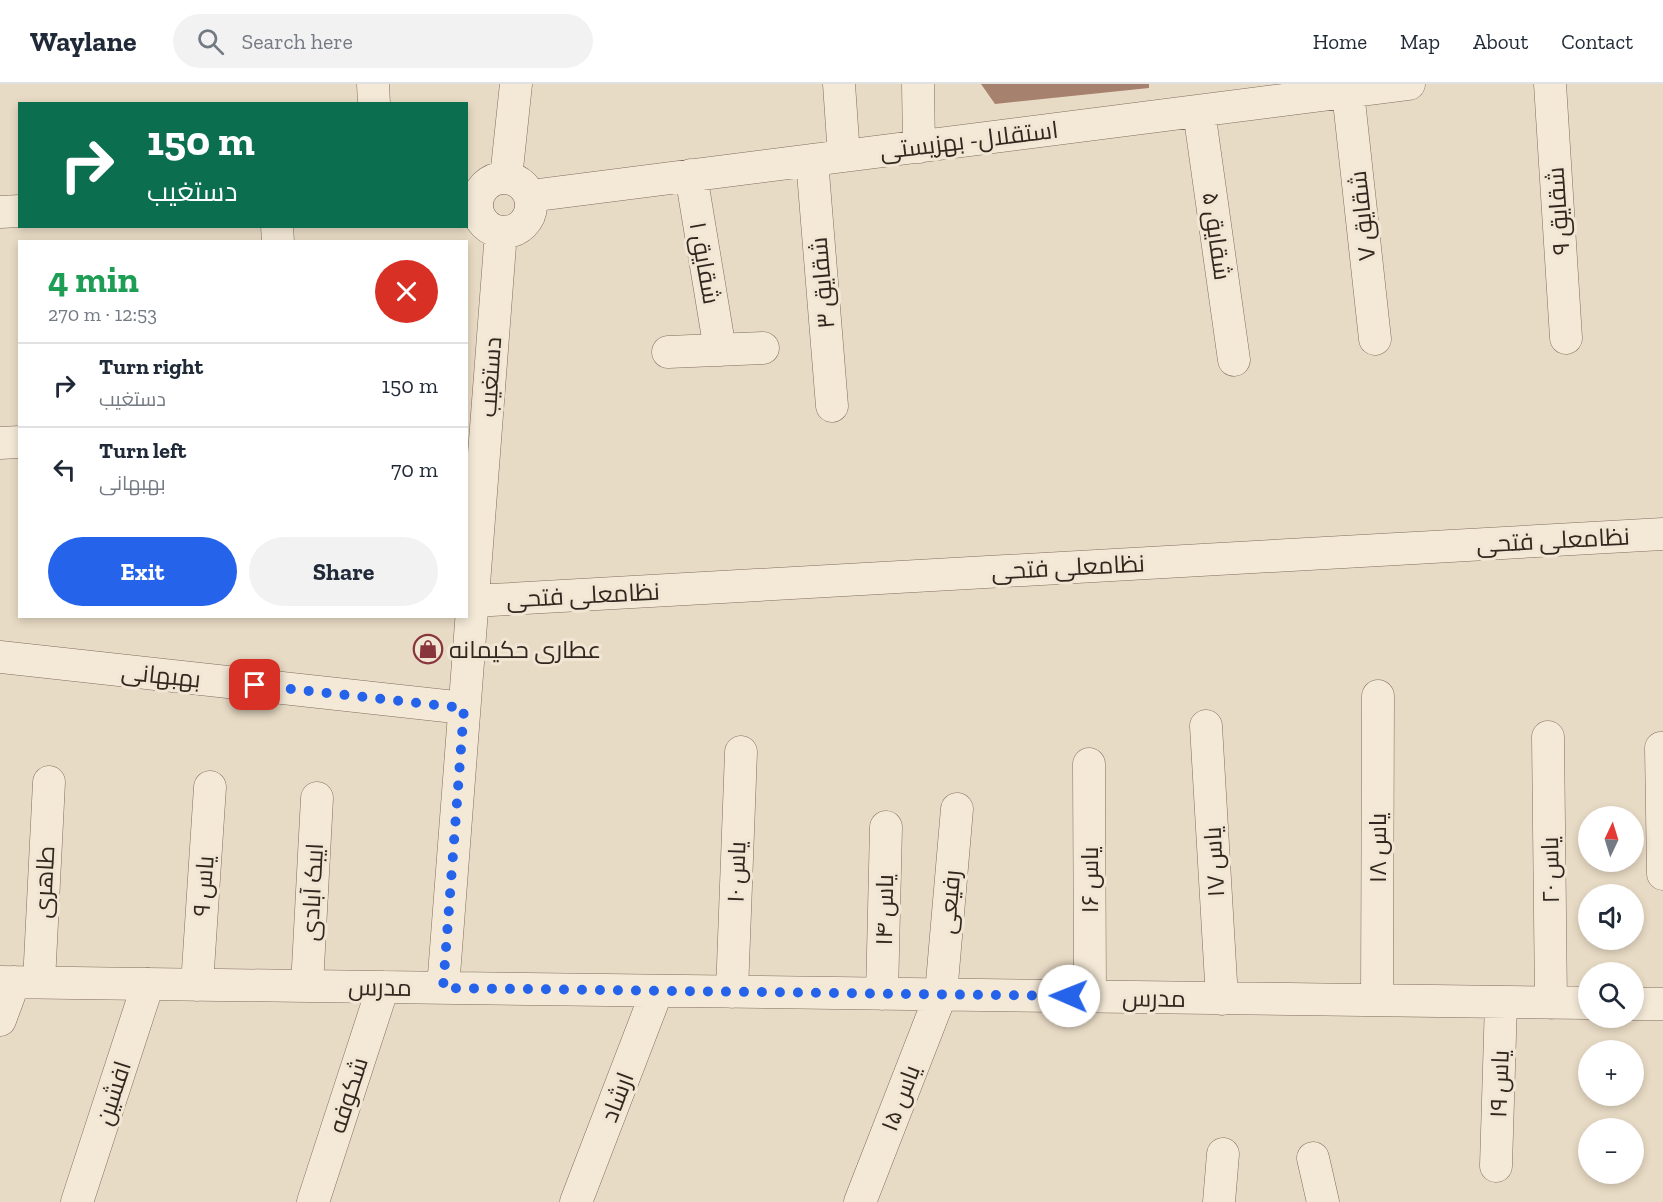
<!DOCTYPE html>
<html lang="en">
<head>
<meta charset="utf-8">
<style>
  :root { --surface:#fff; --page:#f2f2f3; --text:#1f2937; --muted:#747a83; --line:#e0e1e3; --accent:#2563eb }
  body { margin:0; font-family:"Zilla Slab",Cairo,serif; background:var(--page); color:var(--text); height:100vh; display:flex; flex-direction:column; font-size:22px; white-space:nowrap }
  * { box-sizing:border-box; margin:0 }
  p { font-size:20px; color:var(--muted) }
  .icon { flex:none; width:33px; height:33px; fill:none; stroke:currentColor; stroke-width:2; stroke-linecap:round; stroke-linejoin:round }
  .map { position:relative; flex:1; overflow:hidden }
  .drawer { position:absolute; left:18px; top:156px; width:450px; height:378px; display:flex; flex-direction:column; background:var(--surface); border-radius:0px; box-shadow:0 3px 9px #0003 }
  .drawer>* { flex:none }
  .banner { position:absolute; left:18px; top:18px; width:450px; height:126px; border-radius:0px; box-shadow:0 3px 9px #0003; background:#0b6e4f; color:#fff; overflow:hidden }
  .needle { width:39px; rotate:4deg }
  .controls { position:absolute; left:1578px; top:722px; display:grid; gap:12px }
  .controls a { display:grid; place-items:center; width:66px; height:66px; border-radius:50%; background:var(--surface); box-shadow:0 3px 9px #0003; font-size:30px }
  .pin { position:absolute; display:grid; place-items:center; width:51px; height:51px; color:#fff; margin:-26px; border-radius:12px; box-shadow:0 3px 9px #0006 }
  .me { position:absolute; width:66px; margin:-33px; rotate:271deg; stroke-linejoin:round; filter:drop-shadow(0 0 4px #0008) }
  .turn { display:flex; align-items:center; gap:21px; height:126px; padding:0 30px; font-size:27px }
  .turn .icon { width:78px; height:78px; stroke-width:2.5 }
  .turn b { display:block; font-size:42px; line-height:51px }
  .round { display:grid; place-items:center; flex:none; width:63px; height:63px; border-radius:32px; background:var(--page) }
  .overview { display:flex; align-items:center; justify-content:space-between; height:102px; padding:0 30px }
  h1 { font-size:36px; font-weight:800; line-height:45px; color:#1e9e55 }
  .primary-button { display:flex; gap:12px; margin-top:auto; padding:12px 30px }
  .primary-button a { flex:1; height:69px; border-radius:36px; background:var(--accent); color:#fff; font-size:24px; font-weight:800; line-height:69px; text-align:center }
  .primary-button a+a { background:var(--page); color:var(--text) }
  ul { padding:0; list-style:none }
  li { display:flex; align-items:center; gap:18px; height:84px; padding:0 30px; border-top:2px solid var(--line) }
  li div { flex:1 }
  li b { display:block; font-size:22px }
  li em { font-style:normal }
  header { display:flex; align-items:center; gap:36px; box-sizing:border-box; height:84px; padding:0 30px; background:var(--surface); border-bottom:2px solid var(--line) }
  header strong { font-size:28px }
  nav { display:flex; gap:33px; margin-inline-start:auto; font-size:21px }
  .search { width:420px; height:54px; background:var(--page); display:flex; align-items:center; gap:15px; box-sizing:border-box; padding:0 21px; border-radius:33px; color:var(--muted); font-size:22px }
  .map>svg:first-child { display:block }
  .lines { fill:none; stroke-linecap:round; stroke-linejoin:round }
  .minor-casing { stroke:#806d5d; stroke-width:33 }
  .minor { stroke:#f4e9d7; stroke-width:32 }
  .wall { fill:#a6816e }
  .route { stroke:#2563eb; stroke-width:10; stroke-dasharray:0 18 }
  .labels { text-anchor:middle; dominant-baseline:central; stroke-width:6; stroke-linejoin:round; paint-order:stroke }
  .street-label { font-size:24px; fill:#32271f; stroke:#f0e6d3 }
  .poi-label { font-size:24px; fill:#32271f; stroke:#f0e6d3; text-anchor:start }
</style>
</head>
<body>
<header>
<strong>Waylane</strong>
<div class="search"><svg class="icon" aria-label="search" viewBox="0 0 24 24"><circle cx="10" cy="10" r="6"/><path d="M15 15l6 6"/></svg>Search here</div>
<nav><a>Home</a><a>Map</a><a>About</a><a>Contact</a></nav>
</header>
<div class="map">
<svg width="1663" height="1118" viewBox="0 0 1663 1118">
  <rect width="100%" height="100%" fill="#e8dbc5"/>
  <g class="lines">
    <g class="minor-casing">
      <path id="minor" d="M 373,0 L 374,20
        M 839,0 L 844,72
        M 918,0 L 919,63
        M 1550,0 L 1566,254
        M 1348,8 L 1375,255
        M 1199,27 L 1234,276
        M 812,76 L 832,322
        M 691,91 L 720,266
        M477 121a27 27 0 1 1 54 0a27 27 0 1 1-54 0Z
        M 506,94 L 516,0
        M 530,112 L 1409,0
        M 0,128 L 20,127
        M 277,142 L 278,158
        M 668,268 L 763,264
        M 0,359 L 20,358
        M 473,517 L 1663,450
        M 0,573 L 464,624
        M 1206,642 L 1222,915
        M 1548,653 L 1551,919
        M 1661,664 L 1663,790
        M 1089,680 L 1090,913
        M 0,898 L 1588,919
        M 39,898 L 49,698
        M 197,901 L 210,703
        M 307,902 L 317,714
        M 443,904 L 501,148
        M 732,908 L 741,668
        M 882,910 L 886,743
        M 1377,916 L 1378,612
        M 1634,920 L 1663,920
        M 0,936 L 14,898
        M 1313,1074 L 1323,1118
        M 1496,1082 L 1501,918
        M 77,1118 L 148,900
        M 313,1118 L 383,903
        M 576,1118 L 657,907
        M 860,1118 L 941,910 L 957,725
        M 1219,1118 L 1223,1070"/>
    </g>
    <use href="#minor" class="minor"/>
  </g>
  <path class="wall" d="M 981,0 L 1149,0 L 1149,4 L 995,20 Z"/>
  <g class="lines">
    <path class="route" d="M 255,601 L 464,624 L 443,904 L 1069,912"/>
  </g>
  <defs>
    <g id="shop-ring" transform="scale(1.5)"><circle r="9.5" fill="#f0e6d3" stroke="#88353c" stroke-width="1.5"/><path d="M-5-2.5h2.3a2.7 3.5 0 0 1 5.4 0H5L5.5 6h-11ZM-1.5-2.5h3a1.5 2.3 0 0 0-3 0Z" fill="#88353c"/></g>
  </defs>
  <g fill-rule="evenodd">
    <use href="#shop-ring" x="428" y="565"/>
  </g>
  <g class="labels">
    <g class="street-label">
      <text transform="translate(969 56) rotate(-7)">استقلال- بهزیستی</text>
      <text transform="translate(1558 127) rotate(-94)">شقایق ۹</text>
      <text transform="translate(1362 132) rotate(-96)">شقایق ۷</text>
      <text transform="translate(1217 152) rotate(82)">شقایق ۵</text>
      <text transform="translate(705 179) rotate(80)">شقایق ۱</text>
      <text transform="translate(822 199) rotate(-95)">شقایق ۳</text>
      <text transform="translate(490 293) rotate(-86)">دستغیب</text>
      <text transform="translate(1553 456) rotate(-3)">نظامعلی فتحی</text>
      <text transform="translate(1068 483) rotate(-3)">نظامعلی فتحی</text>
      <text transform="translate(583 511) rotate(-3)">نظامعلی فتحی</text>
      <text transform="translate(161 591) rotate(6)">بهبهانی</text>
      <text transform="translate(1377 764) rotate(-90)">یاس ۱۸</text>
      <text transform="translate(1214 778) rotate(-93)">یاس ۱۷</text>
      <text transform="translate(1550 786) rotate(-91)">یاس ۲۰</text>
      <text transform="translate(736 788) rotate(-88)">یاس ۱۰</text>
      <text transform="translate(1089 796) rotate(-90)">یاس ۱۶</text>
      <text transform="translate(44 798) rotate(-87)">طاهری</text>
      <text transform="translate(203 802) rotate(-86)">یاس ۹</text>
      <text transform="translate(312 808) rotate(-87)">ایبک آبادی</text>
      <text transform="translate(949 818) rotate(-85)">رفیعی</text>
      <text transform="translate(884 826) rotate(-89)">یاس ۱۴</text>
      <text transform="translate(380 903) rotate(1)">مدرس</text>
      <text transform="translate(1154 914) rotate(1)">مدرس</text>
      <text transform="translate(1499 1000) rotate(-88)">یاس ۱۹</text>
      <text transform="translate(113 1009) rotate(-72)">افشین</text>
      <text transform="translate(348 1011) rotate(-72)">شکوفه</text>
      <text transform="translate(617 1013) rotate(-69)">ارشاد</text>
      <text transform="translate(900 1014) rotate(-69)">یاس ۱۵</text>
    </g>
    <g class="poi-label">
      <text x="449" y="565">عطاری حکیمانه</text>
    </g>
  </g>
</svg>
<div class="controls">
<a><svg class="needle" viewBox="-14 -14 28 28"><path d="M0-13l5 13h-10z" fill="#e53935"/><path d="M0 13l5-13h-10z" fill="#747a83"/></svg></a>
<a><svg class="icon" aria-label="sound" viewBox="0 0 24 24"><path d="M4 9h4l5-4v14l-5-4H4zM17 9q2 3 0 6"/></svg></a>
<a><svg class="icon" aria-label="search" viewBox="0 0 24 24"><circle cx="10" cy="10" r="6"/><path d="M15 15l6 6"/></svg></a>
<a>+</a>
<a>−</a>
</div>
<div class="pin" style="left:255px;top:601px;background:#d93025"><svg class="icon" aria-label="arrive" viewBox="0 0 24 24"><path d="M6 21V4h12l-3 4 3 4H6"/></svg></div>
<svg class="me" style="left:1069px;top:912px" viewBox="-20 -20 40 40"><circle r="19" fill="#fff"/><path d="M0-13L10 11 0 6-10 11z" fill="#2563eb"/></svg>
<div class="banner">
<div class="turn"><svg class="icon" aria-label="right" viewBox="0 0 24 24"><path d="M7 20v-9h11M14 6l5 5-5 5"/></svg><div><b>150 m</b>دستغیب</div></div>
</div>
<section class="drawer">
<div class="overview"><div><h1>4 min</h1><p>270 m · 12:53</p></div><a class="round" style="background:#d93025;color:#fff"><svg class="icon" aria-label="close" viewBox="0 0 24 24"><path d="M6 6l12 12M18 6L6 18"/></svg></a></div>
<ul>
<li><svg class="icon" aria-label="right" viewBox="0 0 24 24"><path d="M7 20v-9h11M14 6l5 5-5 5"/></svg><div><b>Turn right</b><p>دستغیب</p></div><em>150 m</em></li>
<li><svg class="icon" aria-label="left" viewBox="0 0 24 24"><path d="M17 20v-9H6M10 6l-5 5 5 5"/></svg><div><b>Turn left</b><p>بهبهانی</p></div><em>70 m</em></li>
</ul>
<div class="primary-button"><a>Exit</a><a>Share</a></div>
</section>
</div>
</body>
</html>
